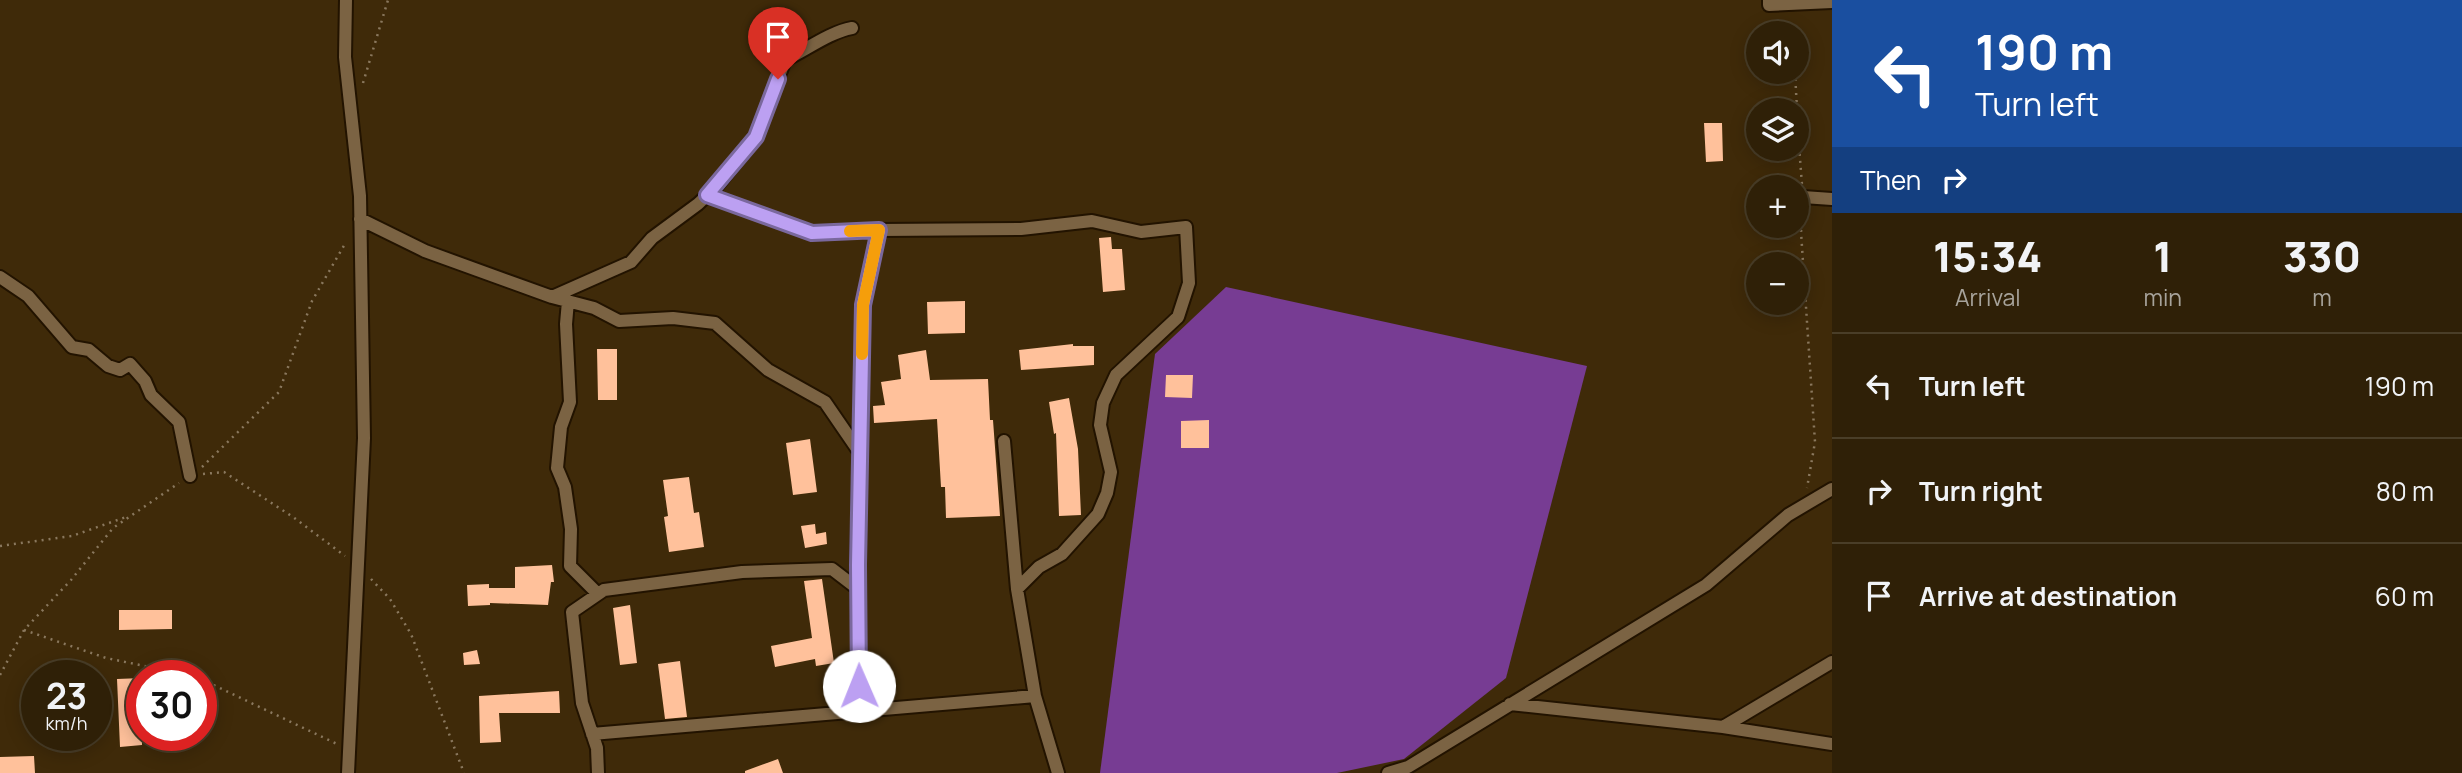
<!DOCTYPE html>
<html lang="en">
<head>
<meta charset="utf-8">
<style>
  :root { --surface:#2f2007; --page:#372811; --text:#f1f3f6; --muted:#a7a39b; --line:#4a3e28 }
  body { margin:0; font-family:Manrope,sans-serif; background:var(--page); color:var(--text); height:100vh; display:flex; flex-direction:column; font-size:26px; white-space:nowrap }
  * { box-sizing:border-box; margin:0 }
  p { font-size:23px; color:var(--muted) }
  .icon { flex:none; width:38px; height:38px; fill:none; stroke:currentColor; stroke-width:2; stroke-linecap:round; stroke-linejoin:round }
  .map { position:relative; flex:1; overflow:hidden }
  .side { display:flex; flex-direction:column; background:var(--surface); width:630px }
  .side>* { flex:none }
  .hud { background:#1a4fa0; color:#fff; overflow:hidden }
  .tools { position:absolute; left:1746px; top:21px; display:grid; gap:14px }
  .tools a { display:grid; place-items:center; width:63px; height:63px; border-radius:50%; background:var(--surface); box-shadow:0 4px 18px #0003,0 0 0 2px var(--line); font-size:35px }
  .speed { position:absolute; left:21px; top:660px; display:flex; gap:14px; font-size:35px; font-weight:700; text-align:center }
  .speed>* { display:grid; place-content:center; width:91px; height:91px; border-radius:50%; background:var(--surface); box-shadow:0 4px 18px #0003,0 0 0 2px var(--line); line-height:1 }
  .speed small { font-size:18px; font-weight:400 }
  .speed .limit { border:10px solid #d22; background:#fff; color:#111 }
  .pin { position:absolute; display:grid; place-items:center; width:60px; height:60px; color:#fff; margin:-72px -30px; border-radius:50% 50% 50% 0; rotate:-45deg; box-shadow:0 0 7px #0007 }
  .pin .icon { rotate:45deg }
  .me { position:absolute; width:77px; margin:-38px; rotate:359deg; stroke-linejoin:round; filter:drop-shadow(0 0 5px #0008) }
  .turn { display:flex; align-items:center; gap:24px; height:147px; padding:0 28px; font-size:32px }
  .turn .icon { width:91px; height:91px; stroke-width:2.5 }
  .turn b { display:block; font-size:49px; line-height:60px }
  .then { display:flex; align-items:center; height:66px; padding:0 28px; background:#0003; gap:14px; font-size:26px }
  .eta { display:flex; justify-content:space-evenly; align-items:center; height:119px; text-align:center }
  .eta b { font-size:42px; font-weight:800; line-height:49px }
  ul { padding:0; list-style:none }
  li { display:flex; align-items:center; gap:21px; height:105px; padding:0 28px; border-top:2px solid var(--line) }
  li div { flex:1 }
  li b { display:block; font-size:26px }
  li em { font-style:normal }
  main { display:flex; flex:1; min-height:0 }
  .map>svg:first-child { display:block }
  .forest { fill:#773c93 }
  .building { fill:#ffc19b }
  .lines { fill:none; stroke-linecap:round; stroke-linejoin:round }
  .minor-casing { stroke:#221300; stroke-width:16 }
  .path { stroke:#8a785e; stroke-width:2.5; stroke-dasharray:2 5; stroke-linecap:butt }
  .minor { stroke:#7b6343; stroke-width:12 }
  .route-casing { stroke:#7a689d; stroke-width:18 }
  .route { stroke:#bca0f2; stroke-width:12 }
  .slow { stroke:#f59e0b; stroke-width:12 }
</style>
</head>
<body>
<main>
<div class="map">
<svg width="1832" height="773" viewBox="0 0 1832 773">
  <rect width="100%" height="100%" fill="#3f2a09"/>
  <path class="forest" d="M 1226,287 L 1587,366 L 1506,678 L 1404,759 L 1337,773 L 1100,773 L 1155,354 Z"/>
  <path class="building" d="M 1704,123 L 1722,123 L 1723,161 L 1706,162 Z
    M 1111,237 L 1112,249 L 1122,249 L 1125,290 L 1103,292 L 1099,238 Z
    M 965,301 L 965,333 L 928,334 L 927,302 Z
    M 1073,344 L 1073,346 L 1094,346 L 1094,365 L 1021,370 L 1019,350 Z
    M 597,349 L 617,349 L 617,400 L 598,400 Z
    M 926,350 L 930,380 L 988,379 L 990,420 L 993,420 L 1000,516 L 946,518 L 945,487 L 941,487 L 937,419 L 874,423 L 873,406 L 885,405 L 881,382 L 901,379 L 898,355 Z
    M 1166,375 L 1193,375 L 1192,398 L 1165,397 Z
    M 1069,398 L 1078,449 L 1081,515 L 1059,516 L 1056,433 L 1054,434 L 1049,402 Z
    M 1209,420 L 1209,448 L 1181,448 L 1181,421 Z
    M 810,439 L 817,492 L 793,495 L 786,443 Z
    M 689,477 L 694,513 L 699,512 L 704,547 L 669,552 L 664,517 L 668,516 L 663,480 Z
    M 815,524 L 816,534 L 826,532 L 827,544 L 805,548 L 801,526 Z
    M 552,565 L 554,582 L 551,582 L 548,605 L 490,603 L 490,605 L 468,606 L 467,585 L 489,584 L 489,588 L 515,588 L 515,567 Z
    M 822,579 L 834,663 L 816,666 L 815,659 L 775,667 L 771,646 L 812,638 L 804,581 Z
    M 630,605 L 637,663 L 620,665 L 613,608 Z
    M 119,610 L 172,610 L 172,629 L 119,630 Z
    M 477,650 L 480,664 L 464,665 L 463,653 Z
    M 680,661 L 687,717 L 665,719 L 658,664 Z
    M 142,678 L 142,745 L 120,747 L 117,679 Z
    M 559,691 L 560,713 L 499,713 L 501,742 L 480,743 L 479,696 Z
    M 34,756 L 35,773 L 0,773 L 0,757 Z
    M 778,759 L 783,773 L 745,773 L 745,771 Z"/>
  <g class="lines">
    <g class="minor-casing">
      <path id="minor" d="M 346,0 L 345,57 L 360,196 L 364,438 L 348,773
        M 1769,0 L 1769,5 L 1832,2
        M 707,195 L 812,233 L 879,230 L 1021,229 L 1092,221 L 1141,232 L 1186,227 L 1189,283 L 1178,317 L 1116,375 L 1103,403 L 1100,425 L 1111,472 L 1107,493 L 1098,514 L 1062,554 L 1039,567 L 1017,589
        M 1803,197 L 1832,199
        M 360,219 L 425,251 L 552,297 L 594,308 L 619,321 L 673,318 L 715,323 L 768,370 L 825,402 L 860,453
        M 0,277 L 28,296 L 72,347 L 89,350 L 108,366 L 120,370 L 130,364 L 145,381 L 151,395 L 179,422 L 190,476
        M 552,297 L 631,262 L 652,238 L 698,204 L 716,187 L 756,137 L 785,60 C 806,50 830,32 852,28
        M 568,301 L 566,324 L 570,402 L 561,427 L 557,468 L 565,487 L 571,529 L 570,566 L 598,594
        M 1004,441 L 1017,589 L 1035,696 L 1058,773
        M 1510,704 L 1723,727 L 1832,744
        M 840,712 L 859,686 L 857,565 L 863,305 L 879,230
        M 1723,727 L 1832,662
        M 592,734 L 1035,696
        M 598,773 L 597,748 L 582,703 L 572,612 L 604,590 L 742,572 L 832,569 L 858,589
        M 1388,773 L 1408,767 L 1706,585 L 1788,515 L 1832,489"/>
    </g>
    <path class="path" d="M 1795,72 L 1797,110
      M 363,83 L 388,0
      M 1797,119 L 1802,185
      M 1803,209 L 1801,232 L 1815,442 L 1807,488
      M 202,467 L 279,392 L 312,301 L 346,242
      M 203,474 L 224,472 L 293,517 L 345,556
      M 0,546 L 72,536 L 126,517
      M 371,579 L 390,599 L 411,634 L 464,773
      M 24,630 L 106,658 L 193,676
      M 0,675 L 24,630 L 71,580 L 113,528 L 179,483
      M 201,679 L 337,744"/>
    <use href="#minor" class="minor"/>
  </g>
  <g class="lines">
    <g class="route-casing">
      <path id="route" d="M 778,79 L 756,137 L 707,195 L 812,233 L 879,230 L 863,305 L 858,565 L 859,686"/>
    </g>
    <use href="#route" class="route"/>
    <path class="slow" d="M 850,231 L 879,230 L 863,305 L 862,354"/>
  </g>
</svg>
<div class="tools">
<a><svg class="icon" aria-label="sound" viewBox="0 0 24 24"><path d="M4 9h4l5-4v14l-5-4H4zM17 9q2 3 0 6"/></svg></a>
<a><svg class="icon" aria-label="layers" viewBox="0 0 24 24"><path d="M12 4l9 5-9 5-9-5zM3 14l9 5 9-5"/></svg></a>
<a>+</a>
<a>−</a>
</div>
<div class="speed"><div>23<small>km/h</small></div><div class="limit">30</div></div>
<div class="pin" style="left:778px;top:79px;background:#d93025"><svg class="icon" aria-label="arrive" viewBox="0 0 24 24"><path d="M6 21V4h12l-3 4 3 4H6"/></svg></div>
<svg class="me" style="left:859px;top:686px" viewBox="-20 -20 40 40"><circle r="19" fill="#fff"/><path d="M0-13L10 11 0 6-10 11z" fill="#bca0f2"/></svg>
</div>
<section class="side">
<div class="hud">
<div class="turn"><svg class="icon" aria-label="left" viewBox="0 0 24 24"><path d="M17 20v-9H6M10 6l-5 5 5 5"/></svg><div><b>190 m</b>Turn left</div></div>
<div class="then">Then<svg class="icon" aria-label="right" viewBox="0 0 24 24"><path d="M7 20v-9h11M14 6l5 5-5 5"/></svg></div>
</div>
<div class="eta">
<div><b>15:34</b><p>Arrival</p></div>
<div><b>1</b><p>min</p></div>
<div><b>330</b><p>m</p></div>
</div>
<ul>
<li><svg class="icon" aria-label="left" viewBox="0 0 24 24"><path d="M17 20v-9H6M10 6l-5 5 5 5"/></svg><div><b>Turn left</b></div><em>190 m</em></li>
<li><svg class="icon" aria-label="right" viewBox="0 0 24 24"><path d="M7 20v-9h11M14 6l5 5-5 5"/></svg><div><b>Turn right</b></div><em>80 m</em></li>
<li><svg class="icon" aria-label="arrive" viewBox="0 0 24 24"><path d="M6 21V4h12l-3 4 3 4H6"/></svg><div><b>Arrive at destination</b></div><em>60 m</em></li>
</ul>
</section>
</main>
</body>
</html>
